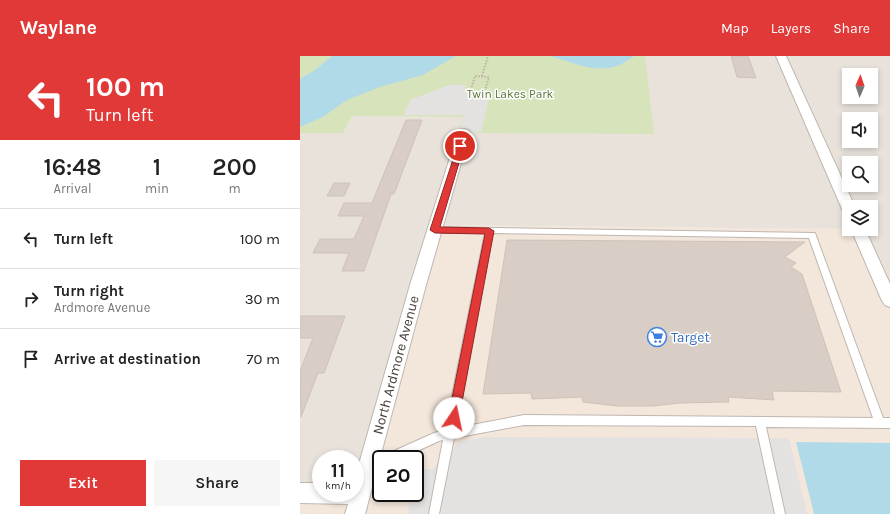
<!DOCTYPE html>
<html lang="en">
<head>
<meta charset="utf-8">
<style>
  :root { --surface:#fff; --page:#f6f6f6; --text:#222; --muted:#767676; --line:#e0e0e0; --accent:#e03938 }
  body { margin:0; font-family:Karla,sans-serif; background:var(--page); color:var(--text); height:100vh; display:flex; flex-direction:column; font-size:15px; white-space:nowrap }
  * { box-sizing:border-box; margin:0 }
  p { font-size:13px; color:var(--muted) }
  .icon { flex:none; width:22px; height:22px; fill:none; stroke:currentColor; stroke-width:2; stroke-linecap:round; stroke-linejoin:round }
  .map { position:relative; flex:1; overflow:hidden }
  .drawer { display:flex; flex-direction:column; background:var(--surface); width:300px }
  .drawer>* { flex:none }
  .hud { background:#e03938; color:#fff; overflow:hidden }
  .needle { width:26px; rotate:2deg }
  .fabs { position:absolute; left:542px; top:12px; display:grid; gap:8px }
  .fabs a { display:grid; place-items:center; width:36px; height:36px; border-radius:0px; background:var(--surface); box-shadow:0 2px 6px #0003; font-size:20px }
  .speed { position:absolute; left:12px; top:394px; display:flex; gap:8px; font-size:20px; font-weight:700; text-align:center }
  .speed>* { display:grid; place-content:center; width:52px; height:52px; border-radius:50%; background:var(--surface); box-shadow:0 2px 6px #0003; line-height:1 }
  .speed small { font-size:10px; font-weight:400 }
  .speed .limit { border:2px solid #111; border-radius:6px; background:#fff; color:#111 }
  .pin { position:absolute; display:grid; place-items:center; width:34px; height:34px; color:#fff; margin:-17px; border:2px solid #fff; border-radius:50%; box-shadow:0 1px 4px #0007 }
  .me { position:absolute; width:44px; margin:-22px; rotate:11deg; stroke-linejoin:round; filter:drop-shadow(0 0 3px #0008) }
  .turn { display:flex; align-items:center; gap:14px; height:84px; padding:0 20px; font-size:18px }
  .turn .icon { width:52px; height:52px; stroke-width:2.5 }
  .turn b { display:block; font-size:28px; line-height:34px }
  .eta { display:flex; justify-content:space-evenly; align-items:center; height:68px; text-align:center }
  .eta b { font-size:24px; font-weight:600; line-height:28px }
  .cta { display:flex; gap:8px; margin-top:auto; padding:8px 20px }
  .cta a { flex:1; height:46px; border-radius:0px; background:var(--accent); color:#fff; font-size:16px; font-weight:600; line-height:46px; text-align:center }
  .cta a+a { background:var(--page); color:var(--text) }
  ul { padding:0; list-style:none }
  li { display:flex; align-items:center; gap:12px; height:60px; padding:0 20px; border-top:1px solid var(--line) }
  li div { flex:1 }
  li b { display:block; font-size:15px }
  li em { font-style:normal }
  header { display:flex; align-items:center; gap:24px; box-sizing:border-box; height:56px; padding:0 20px; background:var(--accent); color:#fff }
  header strong { font-size:19px }
  nav { display:flex; gap:22px; margin-inline-start:auto; font-size:14px }
  main { display:flex; flex:1; min-height:0 }
  .map>svg:first-child { display:block }
  .residential { fill:#e8e2db; fill-rule:evenodd }
  .commercial { fill:#f3e6db; fill-rule:evenodd }
  .green { fill:#d7e3bb }
  .parking { fill:#e4e2e0 }
  .water { fill:#b1dae9 }
  .building { fill:#d8cec6; stroke:#cfc2b7 }
  .lines { fill:none; stroke-linecap:round; stroke-linejoin:round }
  .service-casing { stroke:#bfb7b0; stroke-width:2 }
  .minor-casing { stroke:#bfb7b0; stroke-width:2 }
  .path { stroke:#bfb1a3; stroke-width:2; stroke-dasharray:1.5 1.5; stroke-linecap:butt }
  .service { fill:#fff; fill-rule:evenodd }
  .minor { fill:#fff; fill-rule:evenodd }
  .route { fill:#e03938; stroke:#922524 }
  .labels { text-anchor:middle; dominant-baseline:central; stroke-width:3; stroke-linejoin:round; paint-order:stroke }
  .far-park-label { font-size:12px; fill:#557434; stroke:#fff }
  .shop-label { font-size:14px; fill:#366cbe; stroke:#fff; text-anchor:start }
  .street-label { font-size:14px; fill:#48413b; stroke:#fff }
</style>
</head>
<body>
<header>
<strong>Waylane</strong>
<nav><a>Map</a><a>Layers</a><a>Share</a></nav>
</header>
<main>
<section class="drawer">
<div class="hud">
<div class="turn"><svg class="icon" aria-label="left" viewBox="0 0 24 24"><path d="M17 20v-9H6M10 6l-5 5 5 5"/></svg><div><b>100 m</b>Turn left</div></div>
</div>
<div class="eta">
<div><b>16:48</b><p>Arrival</p></div>
<div><b>1</b><p>min</p></div>
<div><b>200</b><p>m</p></div>
</div>
<ul>
<li><svg class="icon" aria-label="left" viewBox="0 0 24 24"><path d="M17 20v-9H6M10 6l-5 5 5 5"/></svg><div><b>Turn left</b></div><em>100 m</em></li>
<li><svg class="icon" aria-label="right" viewBox="0 0 24 24"><path d="M7 20v-9h11M14 6l5 5-5 5"/></svg><div><b>Turn right</b><p>Ardmore Avenue</p></div><em>30 m</em></li>
<li><svg class="icon" aria-label="arrive" viewBox="0 0 24 24"><path d="M6 21V4h12l-3 4 3 4H6"/></svg><div><b>Arrive at destination</b></div><em>70 m</em></li>
</ul>
<div class="cta"><a>Exit</a><a>Share</a></div>
</section>
<div class="map">
<svg width="590" height="458" viewBox="0 0 590 458">
  <rect width="100%" height="100%" fill="#f4f1ed"/>
  <path class="residential" d="M 345,0 L 590,0 L 590,256 L 553,173 L 571,173 L 571,151 L 549,151 L 549,173 L 140,169 L 166,76 ZM 549,19 L 571,19 L 571,41 L 549,41 ZM 549,63 L 571,63 L 571,85 L 549,85 ZM 549,107 L 571,107 L 571,129 L 549,129 Z
    M 52,60 L 163,61 L 56,430 L 55,403 L 21,403 L 21,430 L 0,430 L 0,77 L 43,77 Z"/>
  <path class="commercial" d="M 140,169 L 554,173 L 590,256 L 590,458 L 62,458 ZM 81,403 L 115,403 L 115,437 L 81,437 Z
    M 0,445 L 53,445 L 49,458 L 0,458 Z"/>
  <path class="green" d="M 0,0 L 345,0 L 354,78 L 157,77 L 163,61 L 52,60 L 43,77 L 0,77 Z"/>
  <path class="parking" d="M 149,29 L 166,29 L 165,33 L 169,35 L 191,35 L 181,76 L 159,76 L 164,59 L 104,59 L 110,44 Z
    M 185,381 L 489,382 L 507,458 L 107,458 L 112,437 L 115,437 L 115,423 L 117,413 L 132,413 L 159,386 Z"/>
  <path class="water" d="M 32,0 L 156,0 L 123,19 L 80,31 L 47,44 L 23,61 L 0,71 L 0,23 L 15,14 Z
    M 250,0 L 334,0 C 306,23 281,9 250,0 Z
    M 496,386 L 590,387 L 590,458 L 514,458 Z"/>
  <path class="building" d="M 431,0 L 448,0 L 456,22 L 437,21 Z
    M 106,64 L 122,64 L 94,138 L 91,138 L 64,215 L 42,215 L 49,197 L 13,197 L 20,183 L 54,183 L 64,160 L 38,160 L 44,147 L 72,147 Z
    M 34,127 L 50,127 L 44,140 L 27,140 Z
    M 207,184 L 505,186 L 485,201 L 496,207 L 491,211 L 502,218 L 541,336 L 472,335 L 474,344 L 428,341 L 429,346 L 380,347 L 353,350 L 317,350 L 283,346 L 282,341 L 232,343 L 231,337 L 183,338 Z
    M 0,260 L 45,260 L 24,317 L 18,317 L 1,361 L 0,315 L 13,282 L 0,282 Z"/>
  <g class="lines">
    <g class="service-casing">
      <path id="service" d="M 135,171 L 515,177 L 583,362 L 590,362 L 590,372 L 466,371 L 485,458 L 475,458 L 456,370 L 224,369 L 154,382 L 139,458 L 129,458 L 143,384 L 139,385 L 100,403 L 84,403 L 85,399 L 134,377 L 145,374 L 185,177 L 135,177 L 131,174 ZM 192,177 L 509,182 L 573,362 L 224,359 L 156,372 Z
        M 81,402 L 84,403 L 81,403 L 81,412 L 68,418 L 64,417 L 63,413 L 64,409 Z"/>
    </g>
    <g class="minor-casing">
      <path id="minor" d="M 476,0 L 486,0 L 555,151 L 549,151 L 549,157 L 544,156 L 542,153 Z
        M 164,73 L 168,74 L 170,76 L 126,229 L 65,458 L 45,458 L 48,448 L 0,447 L 0,427 L 21,427 L 21,437 L 55,437 L 55,422 L 110,229 L 158,76 L 160,74 Z
        M 551,173 L 565,173 L 590,228 L 590,251 L 585,249 L 582,245 Z"/>
    </g>
    <path class="path" d="M 182,20 L 188,0
      M 170,37 L 175,20 L 189,21 L 185,34 L 176,37"/>
    <use href="#service" class="service"/>
    <use href="#minor" class="minor"/>
  </g>
  <path class="route" d="M 158,88 L 163,88 L 164,90 L 140,171 L 189,172 L 194,175 L 159,362 L 157,365 L 154,367 L 150,365 L 148,362 L 185,178 L 135,177 L 130,174 Z"/>
  <defs>
    <g id="supermarket-ring" transform="scale(1)"><circle r="9.5" fill="#fff" stroke="#3f7fe0" stroke-width="1.5"/><path d="M-6-5.5h2.5l.6 2H6L4.5 2H-2.5L-4.4-4H-6ZM-1.5 3.2a1.3 1.3 0 1 0 .1 0ZM3 3.2a1.3 1.3 0 1 0 .1 0Z" fill="#3f7fe0"/></g>
  </defs>
  <g fill-rule="evenodd">
    <use href="#supermarket-ring" x="357" y="281"/>
  </g>
  <g class="labels">
    <g class="far-park-label">
      <text x="210" y="38">Twin Lakes Park</text>
    </g>
    <g class="shop-label">
      <text x="371" y="281">Target</text>
    </g>
    <g class="street-label">
      <text transform="translate(96 309) rotate(-75)">North Ardmore Avenue</text>
    </g>
  </g>
</svg>
<div class="fabs">
<a><svg class="needle" viewBox="-14 -14 28 28"><path d="M0-13l5 13h-10z" fill="#e53935"/><path d="M0 13l5-13h-10z" fill="#767676"/></svg></a>
<a><svg class="icon" aria-label="sound" viewBox="0 0 24 24"><path d="M4 9h4l5-4v14l-5-4H4zM17 9q2 3 0 6"/></svg></a>
<a><svg class="icon" aria-label="search" viewBox="0 0 24 24"><circle cx="10" cy="10" r="6"/><path d="M15 15l6 6"/></svg></a>
<a><svg class="icon" aria-label="layers" viewBox="0 0 24 24"><path d="M12 4l9 5-9 5-9-5zM3 14l9 5 9-5"/></svg></a>
</div>
<div class="speed"><div>11<small>km/h</small></div><div class="limit">20</div></div>
<div class="pin" style="left:160px;top:90px;background:#d93025"><svg class="icon" aria-label="arrive" viewBox="0 0 24 24"><path d="M6 21V4h12l-3 4 3 4H6"/></svg></div>
<svg class="me" style="left:154px;top:362px" viewBox="-20 -20 40 40"><circle r="19" fill="#fff"/><path d="M0-13L10 11 0 6-10 11z" fill="#e03938"/></svg>
</div>
</main>
</body>
</html>
